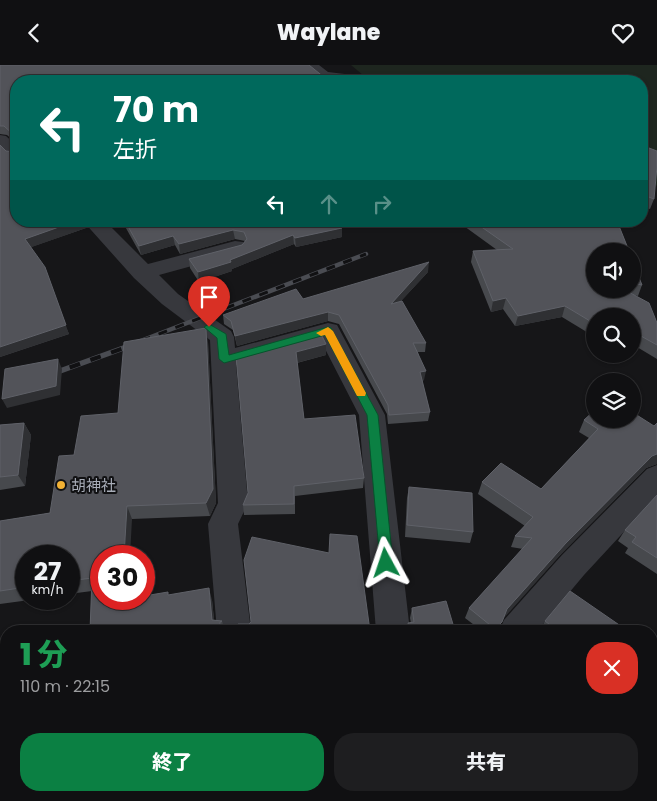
<!DOCTYPE html>
<html lang="ja">
<head>
<meta charset="utf-8">
<style>
  :root { --surface:#101012; --page:#1e1e20; --text:#f1f3f6; --muted:#9c9d9f; --line:#303032; --accent:#0b8043 }
  body { margin:0; font-family:Poppins,"Noto Sans JP",sans-serif; background:var(--page); color:var(--text); height:100vh; display:flex; flex-direction:column; font-size:19px; white-space:nowrap }
  * { box-sizing:border-box; margin:0 }
  p { font-size:16px; color:var(--muted) }
  .icon { flex:none; width:28px; height:28px; fill:none; stroke:currentColor; stroke-width:2; stroke-linecap:round; stroke-linejoin:round }
  .map { position:relative; flex:1; overflow:hidden }
  .sheet { position:absolute; left:0px; top:560px; width:658px; height:176px; display:flex; flex-direction:column; background:var(--surface); border-radius:20px 20px 0 0; box-shadow:0 1px 4px #0004,0 0 0 1px var(--line) }
  .sheet>* { flex:none }
  .banner { position:absolute; left:10px; top:10px; width:638px; height:152px; border-radius:20px; box-shadow:0 1px 4px #0004,0 0 0 1px var(--line); background:#00695c; color:#fff; overflow:hidden }
  .tools { position:absolute; left:586px; top:178px; display:grid; gap:10px }
  .tools a { display:grid; place-items:center; width:55px; height:55px; border-radius:50%; background:var(--surface); box-shadow:0 1px 4px #0004,0 0 0 1px var(--line); font-size:25px }
  .speed { position:absolute; left:15px; top:480px; display:flex; gap:10px; font-size:25px; font-weight:700; text-align:center }
  .speed>* { display:grid; place-content:center; width:65px; height:65px; border-radius:50%; background:var(--surface); box-shadow:0 1px 4px #0004,0 0 0 1px var(--line); line-height:1 }
  .speed small { font-size:12px; font-weight:400 }
  .speed .limit { border:8px solid #d22; background:#fff; color:#111 }
  .pin { position:absolute; display:grid; place-items:center; width:42px; height:42px; color:#fff; margin:-51px -21px; border-radius:50% 50% 50% 0; rotate:-45deg; box-shadow:0 0 5px #0007 }
  .pin .icon { rotate:45deg }
  .me { position:absolute; width:55px; margin:-28px; rotate:355deg; stroke-linejoin:round; filter:drop-shadow(0 0 4px #0008) }
  .turn { display:flex; align-items:center; gap:18px; height:105px; padding:0 20px; font-size:22px }
  .turn .icon { width:65px; height:65px; stroke-width:2.5 }
  .turn b { display:block; font-size:35px; line-height:42px }
  .lanes { display:flex; align-items:center; height:48px; padding:0 20px; background:#0003; justify-content:center; gap:25px; direction:ltr }
  .lanes .off { opacity:.35 }
  .round { display:grid; place-items:center; flex:none; width:52px; height:52px; border-radius:20px; background:var(--page) }
  .head { display:flex; align-items:center; justify-content:space-between; height:85px; padding:0 20px }
  h1 { font-size:30px; font-weight:800; line-height:38px; color:#1e9e55 }
  .primary-button { display:flex; gap:10px; margin-top:auto; padding:10px 20px }
  .primary-button a { flex:1; height:58px; border-radius:20px; background:var(--accent); color:#fff; font-size:20px; font-weight:800; line-height:58px; text-align:center }
  .primary-button a+a { background:var(--page); color:var(--text) }
  header { display:flex; justify-content:space-between; align-items:center; height:65px; padding:0 20px; background:var(--surface); font-size:22px; font-weight:800 }
  .map>svg:first-child { display:block }
  .green { fill:#1e261f }
  .lines { fill:none; stroke-linecap:round; stroke-linejoin:round }
  .minor { fill:#37383d; fill-rule:evenodd }
  .rail-far1-casing { stroke:#4a4c52; stroke-width:4.5 }
  .rail-casing { stroke:#4a4c52; stroke-width:5.5 }
  .rail-far1 { stroke:#111113; stroke-width:3; stroke-dasharray:9; stroke-linecap:butt }
  .rail { stroke:#111113; stroke-width:4; stroke-dasharray:11; stroke-linecap:butt }
  .wall { fill:#47494d }
  .shaded-wall { fill:#2f3033 }
  .building { fill:#525359; stroke:#5f6168 }
  .route { fill:#0b8043; stroke:#07532c }
  .slow { fill:#f59e0b }
  .poi-dot { fill:#f2b134; stroke:#111113; stroke-width:2 }
  .labels { text-anchor:middle; dominant-baseline:central; stroke-width:4; stroke-linejoin:round; paint-order:stroke }
  .poi-label { font-size:15px; fill:#a8adb8; stroke:#111113; text-anchor:start }
</style>
</head>
<body>
<header><svg class="icon" aria-label="back" viewBox="0 0 24 24"><path d="M15 5l-7 7 7 7"/></svg>Waylane<svg class="icon" aria-label="heart" viewBox="0 0 24 24"><path d="M12 20l-8-8c-3-5 5-10 8-4 3-6 11-1 8 4z"/></svg></header>
<div class="map">
<svg width="657" height="736" viewBox="0 0 657 736">
  <rect width="100%" height="100%" fill="#161618"/>
  <path class="green" d="M 351,0 L 657,0 L 657,121 L 641,107 L 641,16 L 370,16 Z"/>
  <g class="lines">
    <path class="minor" d="M 303,0 L 319,0 L 328,7 L 353,10 L 362,16 C 340,17 317,20 303,0 Z
      M 0,70 L 6,71 L 16,80 L 16,94 L 10,93 L 0,84 Z
      M 83,156 L 105,156 L 148,199 L 235,176 L 243,177 L 246,182 L 243,187 L 159,210 L 178,229 L 231,266 L 234,272 L 235,283 L 328,258 L 337,260 L 385,350 L 410,566 L 376,566 L 359,350 L 321,276 L 236,300 L 248,438 L 238,459 L 251,566 L 217,566 L 208,459 L 218,438 L 210,275 L 162,239 L 134,213 Z
      M 657,400 L 657,431 L 584,510 L 537,566 L 499,566 L 504,555 L 562,490 L 647,404 Z
      M 651,694 L 657,696 L 657,736 L 641,730 L 651,730 Z
      M 231,730 L 301,730 L 298,736 L 231,736 Z"/>
    <g class="rail-far1-casing">
      <path id="rail-far1" d="M 125,282 L 366,189"/>
    </g>
    <g class="rail-casing">
      <path id="rail" d="M 49,310 L 129,281"/>
    </g>
    <use href="#rail-far1" class="rail-far1"/>
    <use href="#rail" class="rail"/>
  </g>
  <path class="wall" d="M 0,0 L 309,0 L 16,156 L 85,156 L 86,163 L 31,182 L 69,269 L 0,292 L 6,86 L 14,87 L 15,77 L 7,70 L 0,69 Z
    M 641,80 L 654,134 L 650,144 L 641,141 Z
    M 122,156 L 351,156 L 340,160 L 342,163 L 342,172 L 296,182 L 294,179 L 232,204 L 232,206 L 199,217 L 190,203 L 189,194 L 242,180 L 245,176 L 235,174 L 180,189 L 175,180 L 141,190 Z
    M 457,156 L 617,156 L 595,186 L 595,224 L 632,224 L 632,195 L 642,220 L 638,231 L 634,230 L 657,258 L 657,294 L 632,279 L 632,251 L 595,251 L 595,272 L 562,252 L 515,261 L 503,244 L 491,247 L 471,197 L 473,186 L 497,185 Z
    M 428,207 L 400,237 L 426,278 L 425,287 L 418,287 L 424,315 L 422,316 L 430,347 L 428,356 L 388,359 L 387,349 L 339,259 L 328,256 L 237,281 L 233,265 L 224,259 L 223,250 L 303,234 Z
    M 208,277 L 216,438 L 210,451 L 132,454 L 101,534 L 144,534 L 169,530 L 212,535 L 214,555 L 222,556 L 225,566 L 90,566 L 92,526 L 69,529 L 69,491 L 26,491 L 26,534 L 37,534 L 0,539 L 0,456 L 50,448 L 74,390 L 118,348 Z
    M 326,290 L 297,298 L 304,354 L 364,413 L 363,423 L 295,431 L 295,449 L 244,450 L 243,440 L 248,428 L 236,291 Z
    M 584,355 L 654,361 L 657,358 L 657,399 L 646,403 L 561,489 L 503,553 L 497,566 L 482,566 L 465,553 L 469,543 L 523,484 L 511,482 L 515,471 L 525,461 L 478,429 L 482,417 L 541,424 L 589,373 L 579,367 Z
    M 24,358 L 31,370 L 25,421 L 0,425 L 0,360 Z
    M 409,422 L 473,467 L 470,478 L 405,472 L 407,433 Z
    M 657,430 L 657,509 L 625,488 L 628,483 L 618,476 L 625,465 Z
    M 412,543 L 455,566 L 406,566 L 408,558 L 411,558 L 410,553 Z
    M 545,556 L 628,566 L 539,566 Z
    M 187,730 L 207,730 L 189,733 Z
    M 433,730 L 503,730 L 509,736 L 438,736 Z
    M 588,730 L 594,730 L 591,733 Z"/>
  <path class="shaded-wall" d="M 76,156 L 85,156 L 86,163 L 29,183 L 25,174 Z
    M 334,156 L 351,156 L 334,161 Z
    M 342,163 L 342,172 L 296,182 L 295,173 Z
    M 233,165 L 235,174 L 180,189 L 179,179 Z
    M 293,170 L 294,179 L 232,204 L 232,206 L 199,217 L 198,207 Z
    M 173,171 L 175,180 L 141,190 L 139,181 Z
    M 429,197 L 428,207 L 390,248 L 391,239 Z
    M 45,202 L 69,269 L 0,292 L 0,282 Z
    M 506,233 L 503,244 L 491,247 L 493,236 Z
    M 565,241 L 562,252 L 515,261 L 518,251 Z
    M 328,247 L 328,256 L 237,281 L 235,271 Z
    M 206,263 L 208,277 L 216,438 L 210,451 L 206,438 Z
    M 326,279 L 326,290 L 296,298 L 296,287 Z
    M 58,294 L 62,304 L 60,330 L 7,343 L 2,334 Z
    M 426,306 L 424,315 L 418,316 L 420,307 Z
    M 24,358 L 31,370 L 25,421 L 18,410 Z
    M 657,389 L 657,399 L 646,403 L 561,489 L 503,554 L 507,544 L 566,478 L 652,391 Z
    M 127,441 L 132,454 L 130,491 L 124,491 Z
    M 209,523 L 212,535 L 215,563 L 220,557 L 222,566 L 203,566 L 212,555 Z
    M 502,557 L 497,566 L 494,566 L 495,564 Z
    M 247,560 L 248,566 L 240,566 L 239,562 Z
    M 6,715 L 6,730 L 16,730 L 16,736 L 4,736 Z
    M 129,730 L 136,730 L 136,736 L 128,736 Z"/>
  <path class="building" d="M 0,0 L 309,0 L 325,13 L 337,12 L 338,16 L 16,16 L 16,156 L 76,156 L 25,174 L 45,202 L 66,260 L 0,282 L 0,80 L 6,86 L 14,87 L 15,71 L 4,61 L 0,61 Z
    M 641,80 L 657,86 L 657,101 L 654,134 L 641,129 Z
    M 125,156 L 337,156 L 342,163 L 295,173 L 293,170 L 230,195 L 231,197 L 198,207 L 189,194 L 242,180 L 247,174 L 244,167 L 233,165 L 179,179 L 173,171 L 139,181 Z
    M 473,156 L 617,156 L 629,186 L 595,186 L 595,224 L 623,224 L 649,238 L 657,258 L 657,280 L 632,266 L 632,251 L 595,251 L 595,259 L 565,241 L 518,251 L 506,233 L 493,236 L 473,186 L 513,184 Z
    M 632,195 L 642,220 L 632,218 Z
    M 429,197 L 391,239 L 402,236 L 426,278 L 413,278 L 426,306 L 420,307 L 430,347 L 389,350 L 388,340 L 339,250 L 328,247 L 235,271 L 231,256 L 223,250 L 296,224 L 303,234 Z
    M 206,263 L 213,424 L 206,438 L 127,441 L 124,491 L 101,491 L 101,534 L 122,534 L 122,535 L 127,534 L 144,534 L 144,531 L 168,527 L 168,530 L 209,523 L 212,555 L 222,556 L 220,557 L 220,563 L 203,566 L 90,566 L 92,513 L 69,516 L 69,491 L 26,491 L 26,522 L 0,526 L 0,456 L 50,448 L 59,391 L 74,390 L 81,351 L 118,348 L 124,277 Z
    M 320,267 L 326,279 L 296,287 L 304,354 L 355,350 L 364,413 L 294,421 L 294,439 L 243,440 L 248,428 L 236,291 Z
    M 58,294 L 56,321 L 2,334 L 5,304 Z
    M 595,345 L 595,354 L 632,354 L 632,347 L 654,361 L 657,358 L 657,389 L 652,391 L 566,478 L 507,544 L 502,557 L 495,564 L 469,543 L 532,473 L 515,471 L 533,452 L 482,417 L 501,398 L 541,424 L 598,364 L 584,355 Z
    M 24,358 L 18,410 L 0,412 L 0,360 Z
    M 409,422 L 472,428 L 473,467 L 407,460 Z
    M 657,430 L 657,493 L 632,477 L 636,472 L 625,465 Z
    M 330,469 L 357,471 L 370,566 L 249,566 L 247,560 L 239,562 L 238,559 L 249,559 L 251,557 L 244,495 L 252,472 L 329,488 Z
    M 570,526 L 628,566 L 558,566 L 545,556 Z
    M 446,536 L 455,566 L 410,566 L 408,558 L 414,557 L 412,543 Z
    M 651,606 L 657,610 L 657,631 L 651,640 Z
    M 6,621 L 6,715 L 4,736 L 0,736 L 0,622 Z
    M 75,730 L 129,730 L 128,736 L 75,736 Z
    M 442,730 L 503,730 L 509,736 L 447,736 Z"/>
  <path class="route" d="M 209,259 L 226,269 L 229,290 L 328,262 L 331,263 L 378,350 L 393,498 L 391,502 L 386,504 L 382,502 L 380,498 L 367,350 L 325,270 L 224,298 L 219,294 L 217,273 L 204,262 Z"/>
  <path class="slow" d="M 328,262 L 333,266 L 366,328 L 365,331 L 357,331 L 325,270 L 321,271 L 316,268 Z"/>
  <circle class="poi-dot" cx="61" cy="420" r="5"/>
  <g class="labels">
    <g class="poi-label">
      <text x="71" y="420">胡神社</text>
    </g>
  </g>
</svg>
<div class="tools">
<a><svg class="icon" aria-label="sound" viewBox="0 0 24 24"><path d="M4 9h4l5-4v14l-5-4H4zM17 9q2 3 0 6"/></svg></a>
<a><svg class="icon" aria-label="search" viewBox="0 0 24 24"><circle cx="10" cy="10" r="6"/><path d="M15 15l6 6"/></svg></a>
<a><svg class="icon" aria-label="layers" viewBox="0 0 24 24"><path d="M12 4l9 5-9 5-9-5zM3 14l9 5 9-5"/></svg></a>
</div>
<div class="speed"><div>27<small>km/h</small></div><div class="limit">30</div></div>
<div class="pin" style="left:209px;top:262px;background:#d93025"><svg class="icon" aria-label="arrive" viewBox="0 0 24 24"><path d="M6 21V4h12l-3 4 3 4H6"/></svg></div>
<svg class="me" style="left:386px;top:498px" viewBox="-20 -20 40 40"><path d="M0-17L14 15 0 8-14 15z" fill="#0b8043" stroke="#fff" stroke-width="4"/></svg>
<div class="banner">
<div class="turn"><svg class="icon" aria-label="left" viewBox="0 0 24 24"><path d="M17 20v-9H6M10 6l-5 5 5 5"/></svg><div><b>70 m</b>左折</div></div>
<div class="lanes"><svg class="icon" aria-label="left" viewBox="0 0 24 24"><path d="M17 20v-9H6M10 6l-5 5 5 5"/></svg><svg class="icon off" aria-label="ahead" viewBox="0 0 24 24"><path d="M12 20V5M6 11l6-6 6 6"/></svg><svg class="icon off" aria-label="right" viewBox="0 0 24 24"><path d="M7 20v-9h11M14 6l5 5-5 5"/></svg></div>
</div>
<section class="sheet">
<div class="head"><div><h1>1 分</h1><p>110 m · 22:15</p></div><a class="round" style="background:#d93025;color:#fff"><svg class="icon" aria-label="close" viewBox="0 0 24 24"><path d="M6 6l12 12M18 6L6 18"/></svg></a></div>
<div class="primary-button"><a>終了</a><a>共有</a></div>
</section>
</div>
</body>
</html>
